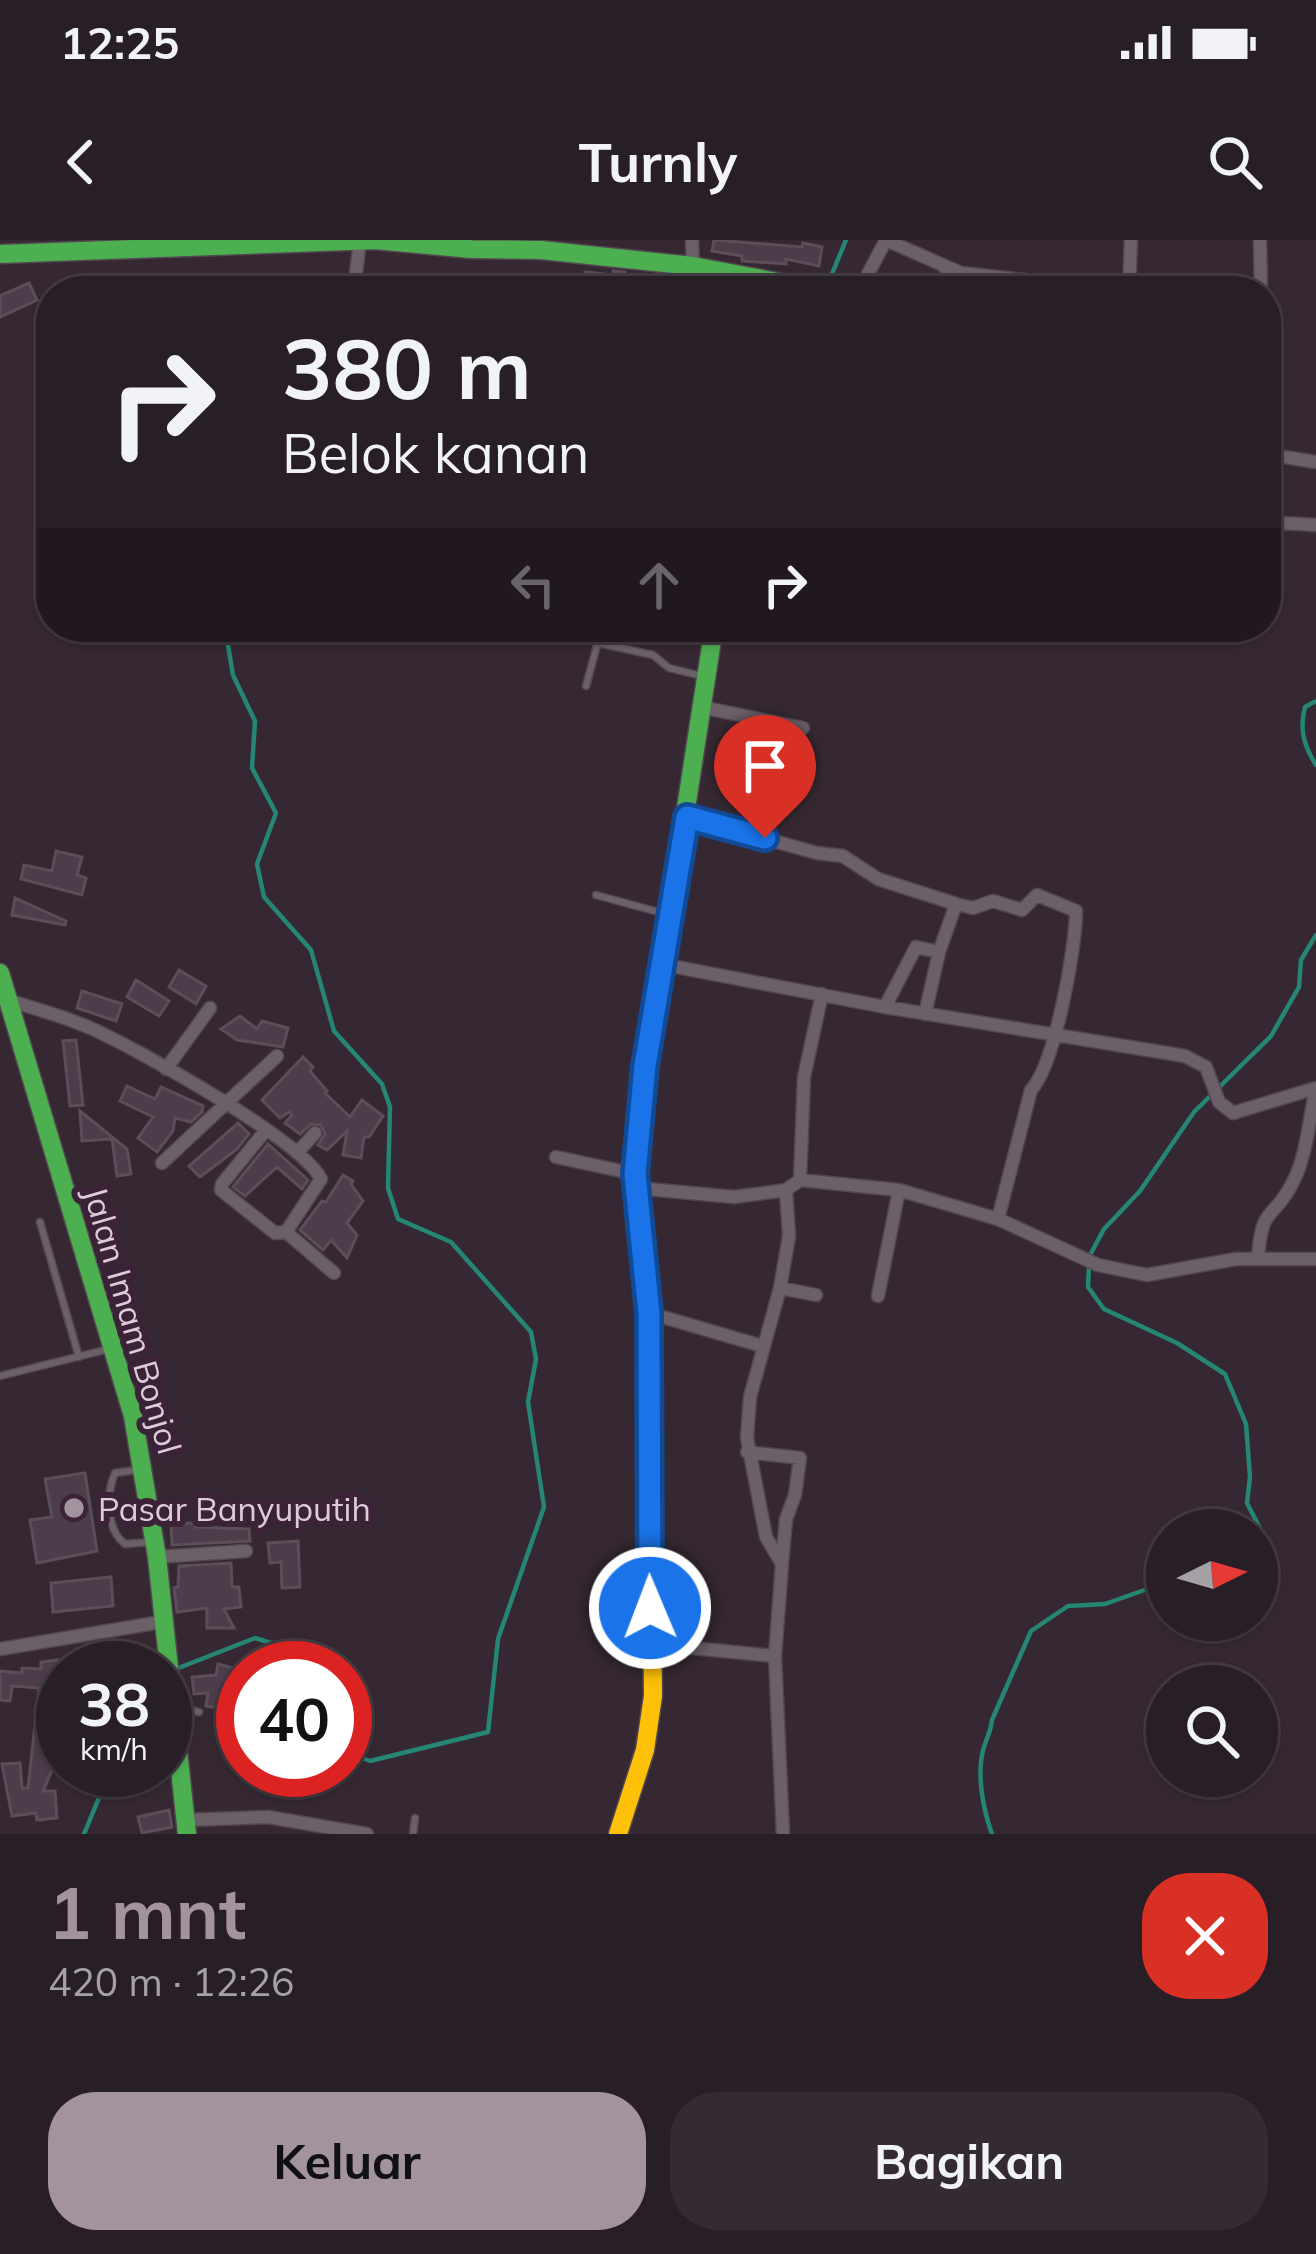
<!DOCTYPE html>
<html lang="id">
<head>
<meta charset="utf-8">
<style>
  :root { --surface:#281e26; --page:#342b32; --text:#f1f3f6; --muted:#a5a2a7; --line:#443c43; --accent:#a2939f }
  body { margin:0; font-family:Mulish,sans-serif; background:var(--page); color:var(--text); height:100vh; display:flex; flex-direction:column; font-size:45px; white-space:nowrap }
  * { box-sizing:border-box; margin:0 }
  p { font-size:39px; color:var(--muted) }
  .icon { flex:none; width:66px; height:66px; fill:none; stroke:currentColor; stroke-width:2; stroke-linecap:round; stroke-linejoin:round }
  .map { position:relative; height:1594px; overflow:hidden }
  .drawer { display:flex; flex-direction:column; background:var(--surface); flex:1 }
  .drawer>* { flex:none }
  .guide { position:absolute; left:36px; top:36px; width:1245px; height:366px; border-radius:48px; box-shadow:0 3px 9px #0004,0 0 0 3px var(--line); background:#281e26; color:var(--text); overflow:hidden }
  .needle { width:78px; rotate:85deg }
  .buttons { position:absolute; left:1146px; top:1269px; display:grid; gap:24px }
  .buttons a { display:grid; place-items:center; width:132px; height:132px; border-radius:50%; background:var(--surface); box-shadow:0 3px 9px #0004,0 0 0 3px var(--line); font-size:60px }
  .speed { position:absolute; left:36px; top:1401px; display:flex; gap:24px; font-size:60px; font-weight:700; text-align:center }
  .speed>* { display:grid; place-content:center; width:156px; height:156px; border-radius:50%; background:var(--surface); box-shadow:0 3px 9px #0004,0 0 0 3px var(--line); line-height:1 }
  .speed small { font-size:30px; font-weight:400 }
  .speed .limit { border:18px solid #d22; background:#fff; color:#111 }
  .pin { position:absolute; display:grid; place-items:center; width:102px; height:102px; color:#fff; margin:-123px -51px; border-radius:50% 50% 50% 0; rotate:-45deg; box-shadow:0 0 12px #0007 }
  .pin .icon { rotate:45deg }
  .me { position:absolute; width:132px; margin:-66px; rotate:359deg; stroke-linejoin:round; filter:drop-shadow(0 0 9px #0008) }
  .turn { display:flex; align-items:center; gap:42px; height:252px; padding:0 48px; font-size:54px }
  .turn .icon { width:156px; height:156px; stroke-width:2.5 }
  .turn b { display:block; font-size:84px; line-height:102px }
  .lanes { display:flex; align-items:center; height:114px; padding:0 48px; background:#0003; justify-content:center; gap:60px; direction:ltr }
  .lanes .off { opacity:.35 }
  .round { display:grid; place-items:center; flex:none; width:126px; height:126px; border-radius:48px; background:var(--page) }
  .headline { display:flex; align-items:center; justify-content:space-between; height:204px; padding:0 48px }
  h1 { font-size:72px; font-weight:700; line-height:90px; color:var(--accent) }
  .primary-button { display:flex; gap:24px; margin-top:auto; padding:24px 48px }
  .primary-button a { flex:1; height:138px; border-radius:48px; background:var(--accent); color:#111; font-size:48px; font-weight:700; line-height:138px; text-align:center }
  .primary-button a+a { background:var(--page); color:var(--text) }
  .status { display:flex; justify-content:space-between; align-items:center; height:84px; padding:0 60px; background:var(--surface); direction:ltr }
  .status svg { height:33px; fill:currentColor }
  header { display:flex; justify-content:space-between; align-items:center; height:156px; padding:0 48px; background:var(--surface); font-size:54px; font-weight:700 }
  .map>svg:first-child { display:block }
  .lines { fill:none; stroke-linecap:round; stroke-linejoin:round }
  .stream { stroke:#248673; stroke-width:4.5 }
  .building { fill:#4d3c4a; stroke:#5a4e57; stroke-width:3 }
  .lane-casing { stroke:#52464f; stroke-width:9 }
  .street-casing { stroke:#52464f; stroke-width:15 }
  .fast-casing { stroke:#52464f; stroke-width:21 }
  .slow-casing { stroke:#52464f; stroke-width:21 }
  .lane { stroke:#6b5f68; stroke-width:6 }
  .street { stroke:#6b5f68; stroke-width:12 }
  .fast { stroke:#4caf50; stroke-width:18 }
  .slow { stroke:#ffc107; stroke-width:18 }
  .route-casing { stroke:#114b97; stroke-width:30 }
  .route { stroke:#1a73e8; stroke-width:21 }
  .poi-dot { fill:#a2939f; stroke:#3b2236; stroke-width:4.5 }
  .labels { text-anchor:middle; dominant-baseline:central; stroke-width:12; stroke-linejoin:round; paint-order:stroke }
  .street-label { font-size:33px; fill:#dcccd9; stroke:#3b2236 }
  .poi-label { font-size:33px; fill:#dcccd9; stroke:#3b2236; text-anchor:start }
</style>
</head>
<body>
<div class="status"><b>12:25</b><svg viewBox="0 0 49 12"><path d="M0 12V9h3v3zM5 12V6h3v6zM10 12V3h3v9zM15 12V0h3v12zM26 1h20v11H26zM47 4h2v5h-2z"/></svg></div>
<header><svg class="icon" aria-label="back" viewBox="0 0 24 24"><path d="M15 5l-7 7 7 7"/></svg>Turnly<svg class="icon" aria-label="search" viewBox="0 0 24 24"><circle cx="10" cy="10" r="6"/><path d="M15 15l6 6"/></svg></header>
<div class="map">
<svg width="1316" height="1594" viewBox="0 0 1316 1594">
  <rect width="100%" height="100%" fill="#352832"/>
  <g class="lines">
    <path class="stream" d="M 827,46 L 846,0
      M 225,387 L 233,435 L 255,481 L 252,528 L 276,573 L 257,624 L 264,657 L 311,710 L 334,791 L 382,844 L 390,867 L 388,948 L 398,979 L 451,1002 L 531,1092 L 536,1119 L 528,1162 L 544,1267 L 498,1399 L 488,1492 L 370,1521 L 354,1515 L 345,1502
      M 1316,461 L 1305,467 C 1299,489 1304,506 1316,525
      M 1090,1015 L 1104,989 L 1140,951 L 1194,872 L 1271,796 L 1299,747 L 1301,720 L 1316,695
      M 1089,1027 L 1088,1047 L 1104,1069 L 1177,1103 L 1225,1134 L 1246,1184 L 1250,1237 L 1247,1263 L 1265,1298 L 1266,1337 L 1257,1339
      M 176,1429 L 255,1398 L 277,1405 L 293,1428
      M 84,1594 L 106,1541 L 106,1530
      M 992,1594 C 983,1569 976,1533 984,1507 C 987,1497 991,1491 992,1480 L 1031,1391 L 1068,1366 L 1105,1364 L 1167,1342"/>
  </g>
  <path class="building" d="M 714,0 L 802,7 L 803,3 L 822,7 L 819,26 L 786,19 L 786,24 L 742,21 L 742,16 L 712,11 Z
    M 613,31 L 625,32 L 621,51 L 583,51 L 585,32 L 613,35 Z
    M 29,43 L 37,60 L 0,77 L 0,56 Z
    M 56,611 L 82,617 L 77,635 L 86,638 L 82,655 L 21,639 L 24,625 L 52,631 Z
    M 15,658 L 66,681 L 65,685 L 12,675 Z
    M 179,730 L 206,746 L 196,764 L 169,747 Z
    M 136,740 L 169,761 L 159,776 L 127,757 Z
    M 82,751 L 122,764 L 116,781 L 77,768 Z
    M 240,776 L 257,789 L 262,781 L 288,788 L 283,807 L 237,800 L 221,789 Z
    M 76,800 L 83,865 L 70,866 L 63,801 Z
    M 303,817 L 313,827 L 310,831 L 327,851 L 325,853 L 350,877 L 362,860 L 383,876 L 369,897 L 364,897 L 361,918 L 343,915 L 347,891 L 327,910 L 318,905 L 325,894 L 321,885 L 311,884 L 300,894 L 285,883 L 292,875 L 289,872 L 280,878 L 262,860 Z
    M 127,846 L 155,859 L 161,847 L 203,866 L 202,872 L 191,882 L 175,878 L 173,891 L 157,912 L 138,898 L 153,877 L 120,861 Z
    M 80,871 L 127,909 L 131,934 L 117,936 L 112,899 L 82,901 Z
    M 238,883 L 249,894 L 236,910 L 200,937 L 189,926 Z
    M 268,904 L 308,940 L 302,949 L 277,927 L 245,956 L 233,947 Z
    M 343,935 L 353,941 L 351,944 L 363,961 L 347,983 L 357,995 L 347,1018 L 331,1000 L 323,1010 L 300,990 L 322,961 L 326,962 Z
    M 85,1233 L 97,1311 L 37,1323 L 30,1280 L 52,1277 L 45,1239 Z
    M 196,1283 L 196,1287 L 249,1289 L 250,1301 L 172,1305 L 171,1284 Z
    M 298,1301 L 300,1347 L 282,1348 L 281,1322 L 270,1323 L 268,1303 Z
    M 231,1323 L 232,1347 L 239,1347 L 241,1367 L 224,1369 L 234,1388 L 207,1388 L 207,1368 L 177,1372 L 174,1348 L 178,1347 L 179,1326 Z
    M 111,1337 L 113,1366 L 53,1372 L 51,1343 Z
    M 58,1420 L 63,1433 L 63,1479 L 55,1478 L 55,1501 L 63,1501 L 63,1528 L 53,1528 L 43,1551 L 55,1551 L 57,1578 L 37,1580 L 36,1573 L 12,1576 L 2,1524 L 20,1523 L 22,1548 L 28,1548 L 39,1448 L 12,1446 L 10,1461 L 0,1460 L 0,1431 L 22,1433 L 22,1428 L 41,1429 L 41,1422 Z
    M 218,1424 L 243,1431 L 243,1473 L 206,1466 L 208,1453 L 194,1454 L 192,1437 L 216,1435 Z
    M 169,1570 L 172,1587 L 142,1593 L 138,1577 Z"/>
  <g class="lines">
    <g class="lane-casing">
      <path id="lane" d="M 940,27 L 952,40 L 951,51
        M 598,403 L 653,415 L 669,428 L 702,436
        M 586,446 L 602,387
        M 596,655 L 666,674
        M 40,982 L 79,1117
        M 0,1136 L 109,1109
        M 136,1230 L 115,1233 C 106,1254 106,1290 125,1304 L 151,1302
        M 647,1368 L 635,1375 L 637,1417 L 649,1425
        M 176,1467 L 199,1472
        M 413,1594 L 415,1578"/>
    </g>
    <g class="street-casing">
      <path id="street" d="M 692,0 L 693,26
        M 886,0 L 961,33 L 1034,41 L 1072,51
        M 1260,0 L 1261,51
        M 354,51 L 360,0
        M 859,51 L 886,0
        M 1129,51 L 1131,0
        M 1266,192 L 1274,282 L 1270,342
        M 1266,214 L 1316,222
        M 1267,282 L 1316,285
        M 701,467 L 803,488
        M 687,577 L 817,613 L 843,616 L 878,639 L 956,664 L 973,668 L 993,661 L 1022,670 L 1037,655 L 1076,671 C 1076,707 1055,825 1031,850 L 998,979
        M 661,724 L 885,767 L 1185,816 L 1206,827 L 1219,862 L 1233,873 L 1316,848
        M 8,760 C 35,769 63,776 88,787 C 134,807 302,900 321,939 L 286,992
        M 885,767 L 916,707 L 939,712
        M 925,774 L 939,712 L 956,664
        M 166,829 L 210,768
        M 266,890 L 222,944 L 221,950 L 275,993 L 286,992 L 334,1033
        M 297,913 L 315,893
        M 556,917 L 635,934
        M 162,923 L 277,816
        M 800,940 L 804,837 L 822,754
        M 636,948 L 734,957 L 786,950 L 800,940 L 899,950 L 998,979 L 1098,1025 L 1147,1035 L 1236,1019 L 1316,1019
        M 1258,1017 C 1262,963 1274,981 1293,942 C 1307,915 1309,879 1316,849
        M 780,1048 L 816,1055
        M 878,1056 L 899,950
        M 649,1073 L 762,1106
        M 747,1212 L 800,1218 L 795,1255 L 786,1279 L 782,1323
        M 157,1317 L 246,1311
        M 651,1404 L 775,1416
        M 0,1409 L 161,1382
        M 185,1580 L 268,1577 L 367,1594
        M 783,1594 L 775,1416 L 782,1324 L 766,1297 L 747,1198 L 750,1157 L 780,1048 L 789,996 L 786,950"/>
    </g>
    <g class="fast-casing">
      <path id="fast" d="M 0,14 L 375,0 L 471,9 L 541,10 L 693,26 L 825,51
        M 0,733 L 133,1176 L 157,1317 L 187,1594
        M 640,982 L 635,934 L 639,872 L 714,387"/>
    </g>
    <g class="slow-casing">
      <path id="slow" d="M 618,1594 L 645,1510 L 653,1456 L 649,1073 L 640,982"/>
    </g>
    <use href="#lane" class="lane"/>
    <use href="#street" class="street"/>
    <use href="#fast" class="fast"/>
    <use href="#slow" class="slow"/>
  </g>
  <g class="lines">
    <g class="route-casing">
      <path id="route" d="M 650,1368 L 649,1073 L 635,934 L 645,826 L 687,577 L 765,598"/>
    </g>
    <use href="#route" class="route"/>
  </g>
  <circle class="poi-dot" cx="74" cy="1268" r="12"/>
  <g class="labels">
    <g class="street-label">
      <text transform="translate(133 1080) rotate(74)">Jalan Imam Bonjol</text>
    </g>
    <g class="poi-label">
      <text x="98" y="1268">Pasar Banyuputih</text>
    </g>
  </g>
</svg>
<div class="buttons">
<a><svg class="needle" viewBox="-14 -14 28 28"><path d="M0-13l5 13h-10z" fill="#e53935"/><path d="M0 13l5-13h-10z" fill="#a5a2a7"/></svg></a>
<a><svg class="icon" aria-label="search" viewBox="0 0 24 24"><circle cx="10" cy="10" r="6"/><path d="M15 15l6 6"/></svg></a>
</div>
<div class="speed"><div>38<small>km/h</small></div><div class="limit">40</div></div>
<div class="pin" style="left:765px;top:598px;background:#d93025"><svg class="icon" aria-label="arrive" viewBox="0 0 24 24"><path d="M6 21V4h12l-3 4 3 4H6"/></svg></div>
<svg class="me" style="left:650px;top:1368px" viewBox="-20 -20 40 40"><circle r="17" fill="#1a73e8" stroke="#fff" stroke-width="3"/><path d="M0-11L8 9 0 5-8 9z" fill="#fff"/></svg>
<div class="guide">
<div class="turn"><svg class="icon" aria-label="right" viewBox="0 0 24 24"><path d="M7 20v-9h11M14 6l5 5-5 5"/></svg><div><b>380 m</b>Belok kanan</div></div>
<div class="lanes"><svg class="icon off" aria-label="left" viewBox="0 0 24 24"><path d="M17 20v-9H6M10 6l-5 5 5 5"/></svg><svg class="icon off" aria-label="ahead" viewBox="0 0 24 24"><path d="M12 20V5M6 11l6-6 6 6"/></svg><svg class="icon" aria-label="right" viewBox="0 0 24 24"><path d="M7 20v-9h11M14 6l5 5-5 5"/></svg></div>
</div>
</div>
<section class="drawer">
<div class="headline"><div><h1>1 mnt</h1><p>420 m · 12:26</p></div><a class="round" style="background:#d93025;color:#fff"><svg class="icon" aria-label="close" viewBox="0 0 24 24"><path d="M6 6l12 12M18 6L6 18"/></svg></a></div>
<div class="primary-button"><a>Keluar</a><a>Bagikan</a></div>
</section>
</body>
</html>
